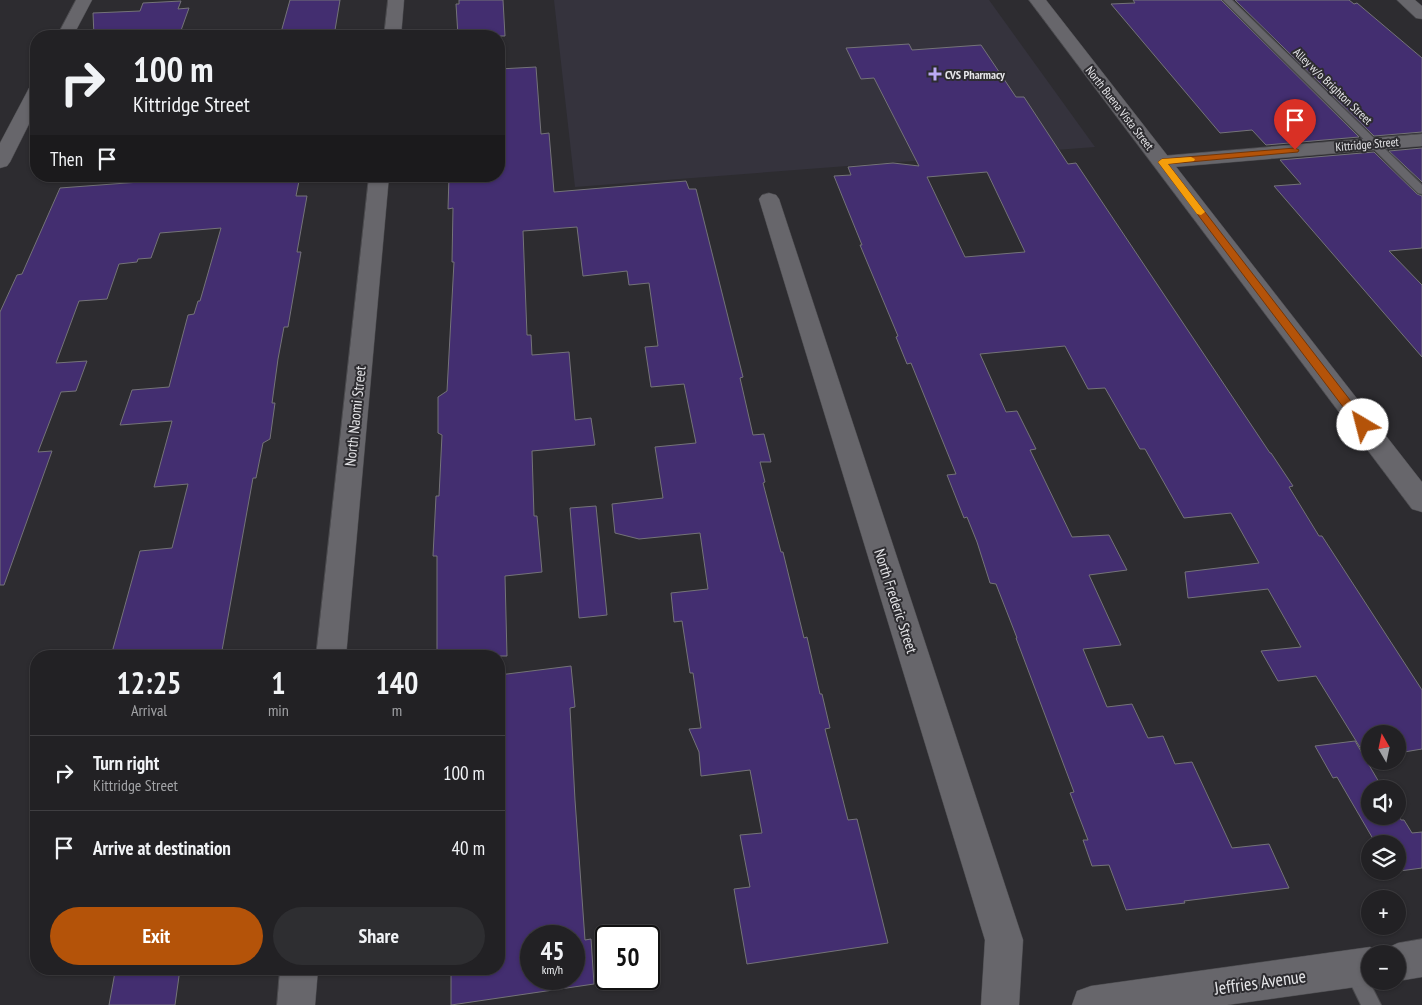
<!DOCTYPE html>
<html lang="en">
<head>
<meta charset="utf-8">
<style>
  :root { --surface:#222124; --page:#2e2e31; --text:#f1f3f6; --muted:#a2a3a6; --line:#3f3e41; --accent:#b45309 }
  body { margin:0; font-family:"PT Sans Narrow",sans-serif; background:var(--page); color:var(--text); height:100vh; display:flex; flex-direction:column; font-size:19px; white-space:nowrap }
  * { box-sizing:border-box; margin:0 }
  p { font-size:16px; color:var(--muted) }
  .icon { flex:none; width:28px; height:28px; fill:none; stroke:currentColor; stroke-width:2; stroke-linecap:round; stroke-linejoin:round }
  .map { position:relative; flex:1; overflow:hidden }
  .drawer { position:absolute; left:30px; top:650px; width:475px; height:325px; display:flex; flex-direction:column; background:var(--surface); border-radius:20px; box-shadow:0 1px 4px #0004,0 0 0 1px var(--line) }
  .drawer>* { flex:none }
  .guide { position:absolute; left:30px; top:30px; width:475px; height:152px; border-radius:20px; box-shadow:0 1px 4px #0004,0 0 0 1px var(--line); background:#222124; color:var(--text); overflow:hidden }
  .needle { width:32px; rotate:351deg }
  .tools { position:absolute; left:1361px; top:725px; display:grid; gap:10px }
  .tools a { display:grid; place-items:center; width:45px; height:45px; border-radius:50%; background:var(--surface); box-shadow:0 1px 4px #0004,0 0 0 1px var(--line); font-size:25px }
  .speed { position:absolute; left:520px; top:925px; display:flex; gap:10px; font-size:25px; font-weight:700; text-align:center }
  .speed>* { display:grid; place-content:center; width:65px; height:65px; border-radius:50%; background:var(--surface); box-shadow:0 1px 4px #0004,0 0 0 1px var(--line); line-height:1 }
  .speed small { font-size:12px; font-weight:400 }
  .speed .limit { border:2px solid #111; border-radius:8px; background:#fff; color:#111 }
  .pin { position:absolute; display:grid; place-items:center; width:42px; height:42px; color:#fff; margin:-51px -21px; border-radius:50% 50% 50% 0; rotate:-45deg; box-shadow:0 0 5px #0007 }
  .pin .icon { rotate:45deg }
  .me { position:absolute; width:55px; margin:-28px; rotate:323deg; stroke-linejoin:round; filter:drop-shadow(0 0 4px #0008) }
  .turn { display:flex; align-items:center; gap:18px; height:105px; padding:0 20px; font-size:22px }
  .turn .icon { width:65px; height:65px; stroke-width:2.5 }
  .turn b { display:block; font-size:35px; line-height:42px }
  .then { display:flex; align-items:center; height:48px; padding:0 20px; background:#0003; gap:10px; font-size:19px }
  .eta { display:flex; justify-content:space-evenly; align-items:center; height:85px; text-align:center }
  .eta b { font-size:30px; font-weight:700; line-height:35px }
  .button { display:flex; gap:10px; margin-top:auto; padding:10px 20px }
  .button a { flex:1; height:58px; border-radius:30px; background:var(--accent); color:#fff; font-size:20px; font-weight:700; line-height:58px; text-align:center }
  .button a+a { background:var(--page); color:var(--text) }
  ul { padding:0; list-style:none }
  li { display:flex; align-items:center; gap:15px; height:75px; padding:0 20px; border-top:1px solid var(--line) }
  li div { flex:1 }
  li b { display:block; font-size:19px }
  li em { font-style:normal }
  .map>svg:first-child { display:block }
  .built { fill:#35333d }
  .building { fill:#432e70; stroke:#747378; fill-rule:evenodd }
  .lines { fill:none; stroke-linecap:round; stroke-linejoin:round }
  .service-casing { stroke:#4b4b4e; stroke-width:2 }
  .minor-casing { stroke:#4b4b4e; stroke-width:1 }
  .secondary-casing { stroke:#4b4b4e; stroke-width:1 }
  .service { fill:#67666b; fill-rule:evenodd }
  .minor { fill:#67666b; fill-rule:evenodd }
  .secondary { fill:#67666b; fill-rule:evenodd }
  .route { fill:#b45309; stroke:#753606 }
  .slow { fill:#f59e0b }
  .poi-dot { fill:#bcaaf5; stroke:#2d2c30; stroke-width:2 }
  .labels { text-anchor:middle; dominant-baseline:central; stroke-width:4; stroke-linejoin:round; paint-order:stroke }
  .far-poi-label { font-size:12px; font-weight:bold; fill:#e6e6e9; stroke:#2d2c30; text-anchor:start }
  .far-street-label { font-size:12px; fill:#e6e6e9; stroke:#2d2c30 }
  .street-label { font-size:15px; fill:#e6e6e9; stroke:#2d2c30 }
  .near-street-label { font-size:18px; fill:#e6e6e9; stroke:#2d2c30 }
</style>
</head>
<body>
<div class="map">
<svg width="1422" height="1005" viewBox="0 0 1422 1005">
  <rect width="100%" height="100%" fill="#2d2c30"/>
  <path class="built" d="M 554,0 L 989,0 L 1095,147 L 575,187 Z"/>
  <path class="building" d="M 290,0 L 340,0 L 334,36 L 280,36 Z
    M 459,0 L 503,0 L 505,36 L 458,36 L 456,4 L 459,4 Z
    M 1133,0 L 1221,0 L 1359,137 L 1266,145 L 1252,130 L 1220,133 L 1111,4 L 1135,3 Z
    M 1235,0 L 1349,0 L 1354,4 L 1357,3 L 1422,58 L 1422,132 L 1374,136 Z
    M 181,1 L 178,9 L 189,8 L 179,36 L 94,36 L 93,13 L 140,11 L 143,3 Z
    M 909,44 L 912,50 L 981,45 L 1016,97 L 1024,97 L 1068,164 L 1076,163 L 1270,453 L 1271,453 L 1293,486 L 1289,487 L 1319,536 L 1322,536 L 1422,690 L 1422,749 L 1398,753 L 1398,734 L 1370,734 L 1370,757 L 1366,757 L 1316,676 L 1278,681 L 1261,651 L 1301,647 L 1268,589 L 1188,598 L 1185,572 L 1259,563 L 1231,513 L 1184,518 L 1145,449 L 1140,449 L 1105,388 L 1088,389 L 1065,346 L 980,354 L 1006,412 L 1017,411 L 1036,449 L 1030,450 L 1072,537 L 1109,535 L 1127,570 L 1089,575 L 1121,645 L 1083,649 L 1107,707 L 1132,704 L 1148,738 L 1163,736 L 1175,764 L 1192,762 L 1232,848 L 1269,844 L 1289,888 L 1184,901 L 1185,903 L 1126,910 L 1109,865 L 1092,866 L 1083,840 L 1088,840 L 1070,793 L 1074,792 L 1016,638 L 1017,638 L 996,584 L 990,583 L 977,542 L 967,517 L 964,518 L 947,475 L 956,474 L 911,363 L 907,364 L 896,337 L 898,336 L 860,245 L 862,245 L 834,176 L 851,175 L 848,167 L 893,163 L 919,166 L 874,78 L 861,79 L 846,48 ZM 987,172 L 1025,252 L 965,257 L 927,177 Z
    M 536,67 L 541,134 L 549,133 L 554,192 L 686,181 L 689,189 L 696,189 L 743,377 L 740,378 L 753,435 L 764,434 L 771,462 L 760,462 L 765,482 L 763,483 L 781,552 L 783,552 L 804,638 L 807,637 L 820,694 L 822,694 L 830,728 L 825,729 L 848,820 L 857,819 L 888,943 L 747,964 L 734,889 L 750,887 L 740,835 L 762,833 L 750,770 L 701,776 L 699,752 L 689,729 L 701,728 L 693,673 L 690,673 L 682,621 L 674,622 L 671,593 L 708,589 L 700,533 L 639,539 L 615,533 L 612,504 L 663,498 L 655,447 L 696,443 L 684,384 L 651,387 L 645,347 L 658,346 L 649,283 L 629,285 L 627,271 L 583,276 L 577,227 L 523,231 L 527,335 L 531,335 L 532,355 L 569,352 L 575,420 L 591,418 L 595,445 L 532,451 L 534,516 L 537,516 L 542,572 L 505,576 L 507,656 L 437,656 L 437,556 L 433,556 L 436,496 L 439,496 L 442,435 L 438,433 L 438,397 L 447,391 L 454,262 L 452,262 L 453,208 L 448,209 L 449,176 L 499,176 L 499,69 Z
    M 1422,148 L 1422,182 L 1389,151 Z
    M 1374,152 L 1417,194 L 1422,196 L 1422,248 L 1389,251 L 1422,285 L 1422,357 L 1274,186 L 1301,184 L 1280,160 Z
    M 194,176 L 300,176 L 296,196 L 307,196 L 297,252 L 301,252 L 288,327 L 284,327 L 278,359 L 272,403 L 275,403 L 270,439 L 263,443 L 256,478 L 253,478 L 221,656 L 111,656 L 140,551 L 172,548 L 188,484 L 154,487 L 172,421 L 120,425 L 132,390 L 169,387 L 188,315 L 194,314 L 198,301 L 200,301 L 221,228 L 160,233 L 151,258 L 138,259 L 137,262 L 119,264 L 107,299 L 79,301 L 56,363 L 87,361 L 76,391 L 61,392 L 38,452 L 52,451 L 4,585 L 0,585 L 0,312 L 17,275 L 22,274 L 60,188 L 193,178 Z
    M 596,506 L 607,615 L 579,618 L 570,508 Z
    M 571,666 L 575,707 L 570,708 L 575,800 L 585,940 L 591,939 L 594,984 L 451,1005 L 451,969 L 499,969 L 499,675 ZM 531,936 L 574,936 L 574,979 L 531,979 Z
    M 1355,741 L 1383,789 L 1370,789 L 1370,816 L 1398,816 L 1398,814 L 1401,820 L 1404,820 L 1412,833 L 1422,832 L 1422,868 L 1392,872 L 1398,871 L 1398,844 L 1376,844 L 1337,777 L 1333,778 L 1315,746 Z
    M 136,969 L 180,969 L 175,1005 L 109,1005 L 115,972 Z"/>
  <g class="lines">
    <g class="service-casing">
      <path id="service" d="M 1223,0 L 1232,0 L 1422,185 L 1422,194 L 1418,193 Z
        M 1353,961 L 1360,963 L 1381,1005 L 1361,1005 L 1344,970 L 1346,963 Z"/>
    </g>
    <g class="minor-casing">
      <path id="minor" d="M 76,0 L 92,0 L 73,36 L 57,36 Z
        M 388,0 L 404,0 L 401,36 L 384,36 Z
        M 1397,0 L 1415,0 L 1422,6 L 1422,19 L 1416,18 Z
        M 36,87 L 36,110 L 10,162 L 7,166 L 0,168 L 0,143 L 27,92 L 29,88 Z
        M 1422,134 L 1422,146 L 1162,168 L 1155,166 L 1152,162 L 1155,158 L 1162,156 Z
        M 369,176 L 389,176 L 346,656 L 316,656 Z
        M 769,193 L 776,195 L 779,199 L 1023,940 L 1019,1005 L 981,1005 L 985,940 L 759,199 L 762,195 Z
        M 1422,939 L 1422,977 L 1398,981 L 1398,954 L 1370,954 L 1370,981 L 1379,981 L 1370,985 L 1227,1005 L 1072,1005 L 1077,991 L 1091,986 L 1370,947 L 1383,953 L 1385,949 L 1398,943 Z
        M 280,969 L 318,969 L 315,1005 L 277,1005 Z"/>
    </g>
    <g class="secondary-casing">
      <path id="secondary" d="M 1029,0 L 1046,0 L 1422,482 L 1422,512 L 1412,509 Z"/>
    </g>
    <use href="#service" class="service"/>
    <use href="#minor" class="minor"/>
    <use href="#secondary" class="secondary"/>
  </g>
  <path class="route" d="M 1295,148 L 1299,150 L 1298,152 L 1168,164 L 1367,422 L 1368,425 L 1363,429 L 1359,428 L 1158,162 L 1162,159 Z"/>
  <path class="slow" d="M 1191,157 L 1195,159 L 1194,161 L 1168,164 L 1205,212 L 1201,215 L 1197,214 L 1158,162 L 1162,159 Z"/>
  <path class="poi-dot" d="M932.5 66.5h5v5h5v5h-5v5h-5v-5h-5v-5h5z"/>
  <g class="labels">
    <g class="far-poi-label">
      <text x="945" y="74">CVS Pharmacy</text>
    </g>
    <g class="far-street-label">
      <text transform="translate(1333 86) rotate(44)">Alley w/o Brighton Street</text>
      <text transform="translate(1120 108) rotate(52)">North Buena Vista Street</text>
      <text transform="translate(1367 144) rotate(-5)">Kittridge Street</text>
    </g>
    <g class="street-label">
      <text transform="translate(355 416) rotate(-84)">North Naomi Street</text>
      <text transform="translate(896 601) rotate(72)">North Frederic Street</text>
    </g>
    <g class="near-street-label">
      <text transform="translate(1260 982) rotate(-8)">Jeffries Avenue</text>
    </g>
  </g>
</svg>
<div class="tools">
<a><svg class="needle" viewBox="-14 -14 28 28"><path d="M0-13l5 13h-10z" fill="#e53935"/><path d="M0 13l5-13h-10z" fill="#a2a3a6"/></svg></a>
<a><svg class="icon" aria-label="sound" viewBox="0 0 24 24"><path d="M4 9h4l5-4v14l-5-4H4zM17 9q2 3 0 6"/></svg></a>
<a><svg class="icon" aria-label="layers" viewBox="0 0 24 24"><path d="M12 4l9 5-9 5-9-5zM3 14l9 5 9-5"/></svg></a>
<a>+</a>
<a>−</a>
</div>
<div class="speed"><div>45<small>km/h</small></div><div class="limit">50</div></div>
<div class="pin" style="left:1295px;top:150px;background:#d93025"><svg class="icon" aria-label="arrive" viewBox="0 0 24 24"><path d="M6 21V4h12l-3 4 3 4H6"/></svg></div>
<svg class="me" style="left:1363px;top:425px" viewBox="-20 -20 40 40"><circle r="19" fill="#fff"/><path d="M0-13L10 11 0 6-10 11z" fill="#b45309"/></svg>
<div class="guide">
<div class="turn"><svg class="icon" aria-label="right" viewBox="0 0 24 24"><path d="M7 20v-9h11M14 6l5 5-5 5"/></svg><div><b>100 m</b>Kittridge Street</div></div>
<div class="then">Then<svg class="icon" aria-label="arrive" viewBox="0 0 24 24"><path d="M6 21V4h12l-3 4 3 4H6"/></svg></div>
</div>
<section class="drawer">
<div class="eta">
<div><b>12:25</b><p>Arrival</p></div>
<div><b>1</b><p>min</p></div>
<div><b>140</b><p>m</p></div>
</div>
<ul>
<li><svg class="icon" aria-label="right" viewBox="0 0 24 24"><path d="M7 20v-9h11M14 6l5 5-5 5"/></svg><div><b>Turn right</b><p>Kittridge Street</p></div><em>100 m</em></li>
<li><svg class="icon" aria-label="arrive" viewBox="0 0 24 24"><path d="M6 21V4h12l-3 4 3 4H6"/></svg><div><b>Arrive at destination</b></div><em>40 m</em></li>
</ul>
<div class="button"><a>Exit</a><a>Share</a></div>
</section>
</div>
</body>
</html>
